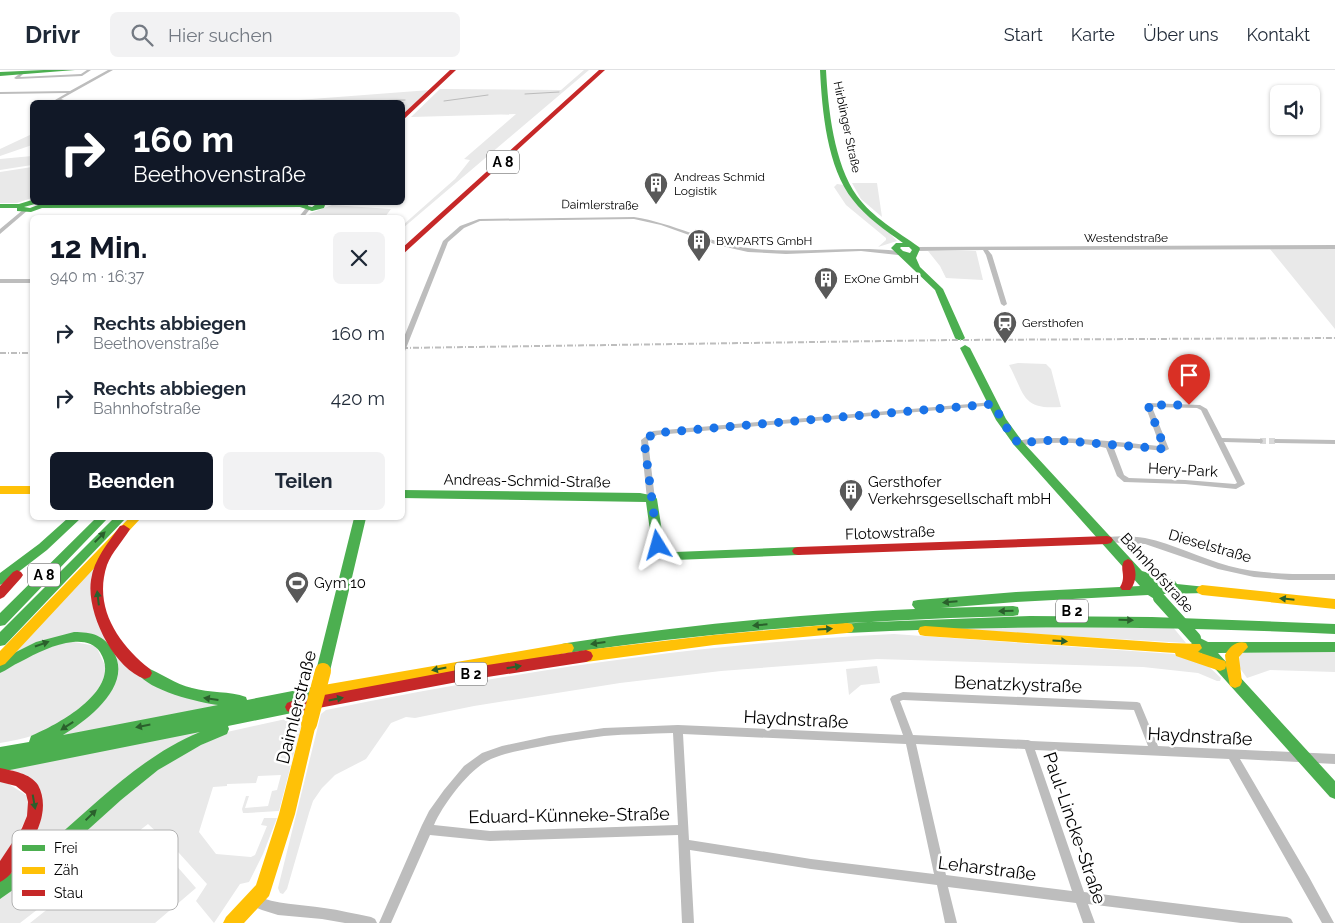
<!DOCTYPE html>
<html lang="de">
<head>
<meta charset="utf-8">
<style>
  :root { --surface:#fff; --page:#f2f2f3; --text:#1f2937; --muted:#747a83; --line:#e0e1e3; --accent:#111827 }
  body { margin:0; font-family:Raleway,sans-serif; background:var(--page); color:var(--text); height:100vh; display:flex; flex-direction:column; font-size:19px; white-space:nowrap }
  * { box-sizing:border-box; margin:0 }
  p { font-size:16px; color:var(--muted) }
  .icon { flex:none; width:28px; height:28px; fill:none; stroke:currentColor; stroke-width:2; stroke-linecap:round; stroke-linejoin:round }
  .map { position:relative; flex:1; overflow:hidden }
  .panel { position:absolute; left:30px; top:145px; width:375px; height:305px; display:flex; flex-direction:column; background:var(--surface); border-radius:8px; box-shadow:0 1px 4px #0004 }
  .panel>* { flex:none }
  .banner { position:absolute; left:30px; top:30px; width:375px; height:105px; border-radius:8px; box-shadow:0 1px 4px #0004; background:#111827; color:#fff; overflow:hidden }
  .tools { position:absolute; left:1270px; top:15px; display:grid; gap:10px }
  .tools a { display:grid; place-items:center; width:50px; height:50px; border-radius:8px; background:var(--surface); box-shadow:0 1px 4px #0004; font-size:25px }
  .pin { position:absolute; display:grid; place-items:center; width:42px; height:42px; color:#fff; margin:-51px -21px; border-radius:50% 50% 50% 0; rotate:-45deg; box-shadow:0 0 5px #0007 }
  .pin .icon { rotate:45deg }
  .me { position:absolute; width:55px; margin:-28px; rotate:352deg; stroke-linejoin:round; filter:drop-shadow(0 0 4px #0008) }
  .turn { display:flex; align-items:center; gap:18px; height:105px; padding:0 20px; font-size:22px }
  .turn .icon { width:65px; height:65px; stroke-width:2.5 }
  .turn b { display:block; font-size:35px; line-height:42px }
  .round { display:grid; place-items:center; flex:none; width:52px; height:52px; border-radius:8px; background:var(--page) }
  .overview { display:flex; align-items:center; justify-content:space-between; height:85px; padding:0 20px }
  h1 { font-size:30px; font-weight:700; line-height:38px; color:var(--accent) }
  .primary-button { display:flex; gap:10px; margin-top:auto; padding:10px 20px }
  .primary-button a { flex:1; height:58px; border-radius:8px; background:var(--accent); color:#fff; font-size:20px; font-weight:700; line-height:58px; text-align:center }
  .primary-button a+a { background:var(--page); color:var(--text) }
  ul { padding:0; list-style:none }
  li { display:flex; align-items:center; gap:15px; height:65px; padding:0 20px }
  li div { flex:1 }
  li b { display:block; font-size:19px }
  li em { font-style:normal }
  header { display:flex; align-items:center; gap:30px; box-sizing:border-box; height:70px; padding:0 25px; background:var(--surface); border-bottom:1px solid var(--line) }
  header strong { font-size:24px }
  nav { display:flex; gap:28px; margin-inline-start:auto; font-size:18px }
  .search { width:350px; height:45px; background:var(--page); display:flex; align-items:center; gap:12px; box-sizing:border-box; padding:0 18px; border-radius:8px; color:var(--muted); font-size:19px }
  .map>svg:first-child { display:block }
  .green { fill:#e9e9e9 }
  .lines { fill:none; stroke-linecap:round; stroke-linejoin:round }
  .stream { stroke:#bbb; stroke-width:1 }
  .street-tunnel { stroke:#d9d9d9; stroke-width:6; stroke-dasharray:6 3; stroke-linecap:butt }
  .street { fill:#bdbdbd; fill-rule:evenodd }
  .fast { fill:#4caf50; fill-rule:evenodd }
  .slow { fill:#ffc107; fill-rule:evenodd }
  .jam { fill:#c62828; fill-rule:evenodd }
  .rail { stroke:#bdbdbd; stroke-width:2; stroke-dasharray:6 2 1 2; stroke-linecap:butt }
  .fast-bridge { stroke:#4caf50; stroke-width:12 }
  .slow-bridge { stroke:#ffc107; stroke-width:16 }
  .oneway { fill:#2a602c }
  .route { stroke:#1a73e8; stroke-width:9; stroke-dasharray:0 16.2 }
  .labels { text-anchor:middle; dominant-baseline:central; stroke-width:5; stroke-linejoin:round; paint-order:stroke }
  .far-street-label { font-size:12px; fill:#000; stroke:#fff }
  .far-poi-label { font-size:12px; fill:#000; stroke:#fff; text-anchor:start }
  .shield { fill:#fff; stroke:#4c4c4c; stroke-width:1 }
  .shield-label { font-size:14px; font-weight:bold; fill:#000 }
  .street-label { font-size:15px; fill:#000; stroke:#fff }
  .poi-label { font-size:15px; fill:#000; stroke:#fff; text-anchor:start }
  .near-street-label { font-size:18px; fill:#000; stroke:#fff }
  .key { fill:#fff; stroke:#b2b2b2; stroke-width:1 }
  .key-label { font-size:14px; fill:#000 }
</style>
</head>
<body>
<header>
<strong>Drivr</strong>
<div class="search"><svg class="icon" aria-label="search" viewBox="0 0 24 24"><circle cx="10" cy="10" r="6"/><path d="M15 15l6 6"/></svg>Hier suchen</div>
<nav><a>Start</a><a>Karte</a><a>Über uns</a><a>Kontakt</a></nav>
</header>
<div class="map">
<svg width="1335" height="853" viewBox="0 0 1335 853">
  <rect width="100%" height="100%" fill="#fff"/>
  <path class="green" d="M 584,0 L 589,0 L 403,158 L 403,155 L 455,109 L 470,90 L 464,89 L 516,44 L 411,47 L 440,19 L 561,20 Z
    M 430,20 L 403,45 L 402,32 L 272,32 Z
    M 32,64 L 32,75 L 0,86 L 0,79 Z
    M 32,86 L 32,95 L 0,100 L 0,89 Z
    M 32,97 L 32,128 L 17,133 L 0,133 L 0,102 Z
    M 852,113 L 877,113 L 882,147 L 861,129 Z
    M 837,114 L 844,115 L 897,171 L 878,177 L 886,170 L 886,168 L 846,135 L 834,117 Z
    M 332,135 L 391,139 L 385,147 L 387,147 L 305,147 L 311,143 Z
    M 1335,178 L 1335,259 L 1270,179 Z
    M 928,181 L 976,181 L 983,210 L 946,208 L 940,196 Z
    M 1018,293 L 1046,294 L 1051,299 L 1061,337 C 1021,340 1025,324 1009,295 Z
    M 99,490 L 93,524 L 134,599 L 234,634 L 46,670 L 117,602 L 94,567 L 12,585 Z
    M 1165,556 L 1172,556 L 1186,573 L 933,558 L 1144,558 Z
    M 894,564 L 1174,584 L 1207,595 L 1221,608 L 1220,611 L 1217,611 L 1198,603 L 1143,597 L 877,589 L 721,601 L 620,613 L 474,636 L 415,648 L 406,647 L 391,653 L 366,689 L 335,705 L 322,718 L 313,731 L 309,743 L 287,819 L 283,824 L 280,823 L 278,818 L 321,644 L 326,640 C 514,602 703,573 894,564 Z
    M 63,570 L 96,576 L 107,600 C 91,647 46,666 0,673 L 0,598 Z
    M 1335,581 L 1335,602 L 1270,600 L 1247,608 L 1239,597 L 1240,583 Z
    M 877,596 L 880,613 L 861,615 L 849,625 L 846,599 Z
    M 304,645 L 279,741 L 247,743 L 243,743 L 242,739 L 246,726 L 249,726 L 245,738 L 268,736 L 272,721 L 277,720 L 281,705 L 258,706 L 256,713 L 227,714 L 227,716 L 213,717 L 199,762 L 216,784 L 251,787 L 255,785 L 267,756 L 261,755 L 264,748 L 277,748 L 263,784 L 249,812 L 240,814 L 214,853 L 196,831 L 207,814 L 179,783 L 148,754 L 20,853 L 0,853 L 0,826 L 140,706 L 227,662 Z
    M 209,659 L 56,772 L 0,809 L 42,737 L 11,699 Z
    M 0,711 L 4,711 L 26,725 L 30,742 L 0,797 Z
    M 146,761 L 196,818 L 155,853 L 30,853 Z"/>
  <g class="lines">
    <path class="stream" d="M 525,24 L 559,22
      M 444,31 L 488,25
      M 334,32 L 405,30"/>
    <path class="street-tunnel" d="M 1260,371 L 1277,371"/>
    <path class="street" d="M 87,0 L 91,0 L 82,6 L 16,9 L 14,8 L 22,2 L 24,3 L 20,7 L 81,4 Z
      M 108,0 L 113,0 L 61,29 L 64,30 L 63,32 L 55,30 L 67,23 L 0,24 L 0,22 L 70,21 Z
      M 306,138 L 310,139 L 303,148 L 298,148 Z
      M 24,139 L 28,140 L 0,164 L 0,159 Z
      M 634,147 C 673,153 709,173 748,178 C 798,185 848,175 898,181 L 901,183 L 898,185 L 861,181 L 786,184 L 748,182 L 717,175 L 661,155 L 634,149 L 480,151 L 464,158 L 448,172 L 405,281 L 402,283 L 402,272 L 443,171 L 460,156 L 479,149 Z
      M 1335,175 L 1335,179 L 988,180 L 992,185 L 1007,234 L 1004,236 L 1001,234 L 986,185 L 983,180 L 916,181 L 913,179 L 916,177 Z
      M 0,209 L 32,209 L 32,213 L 0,213 Z
      M 993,332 L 995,333 L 996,334 L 995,335 L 657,365 L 648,371 L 655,429 L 651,432 L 647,429 L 641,370 L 653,361 Z
      M 1148,333 L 1200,335 L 1207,339 L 1222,368 L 1262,369 L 1263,371 L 1262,373 L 1260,373 L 1224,372 L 1245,414 L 1236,419 L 1185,414 L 1124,412 L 1117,406 L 1106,378 C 1083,372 1058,372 1034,374 C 1027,374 1020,377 1015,373 C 1031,361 1135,374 1160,376 L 1145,335 ZM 1152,337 L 1197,338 L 1201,340 L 1237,413 L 1235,414 L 1185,410 L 1129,408 L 1124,405 L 1113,376 L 1165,381 L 1169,379 Z
      M 1275,369 L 1335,370 L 1335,374 L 1277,373 L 1275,373 L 1274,371 Z
      M 1107,467 C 1120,466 1133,466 1145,468 C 1174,474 1200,488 1229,496 C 1263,505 1299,504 1335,504 L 1335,510 L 1289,510 L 1254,507 L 1218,499 L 1145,474 L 1104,472 L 1103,470 L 1104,468 Z
      M 903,622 L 1137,632 L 1140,633 L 1158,676 L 1335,684 L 1335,694 L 1240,689 L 1309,807 L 1334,853 L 1322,853 L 1229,689 L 1035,680 L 1084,822 L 1287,847 L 1291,849 L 1293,853 L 1241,853 L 1088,834 L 1095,853 L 1083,853 L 1076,833 L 948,817 L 957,853 L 945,853 L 937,815 L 811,799 L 690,780 L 694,853 L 682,853 L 678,765 L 490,771 L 430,765 L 391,853 L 379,853 L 422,755 L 429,741 L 444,720 L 464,696 L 482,683 L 502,676 L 549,666 L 604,658 L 678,655 L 903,665 L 890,629 L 892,626 ZM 903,630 L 1134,640 L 1148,676 L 1031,671 L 1028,670 L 1026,670 L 913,665 L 900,631 ZM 673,663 L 678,755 L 490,761 L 434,755 C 443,734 470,698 491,689 C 504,683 518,681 532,678 C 556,673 580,669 604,666 C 627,664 650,664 673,663 ZM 683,664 L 906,674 L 934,804 L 811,789 L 689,770 ZM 916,674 L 1025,679 L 1072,821 L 946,805 Z
      M 254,825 C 277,835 300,834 324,838 C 340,840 355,844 371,847 L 375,849 L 377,853 L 345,853 L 322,849 L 278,845 L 262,840 L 250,835 L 248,831 L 250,827 Z"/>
    <path class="fast" d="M 44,0 L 75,0 L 0,6 L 0,2 Z
      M 820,0 L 826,0 C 828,38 834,94 857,126 C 872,147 898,162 919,177 L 920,179 L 916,188 L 920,197 L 943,219 L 965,268 L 963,270 L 957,270 L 955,268 L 935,220 L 891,178 L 896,173 L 903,173 C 885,160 866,147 853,130 C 827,98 822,40 820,0 ZM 901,177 L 909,177 L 912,180 L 910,183 L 903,181 L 900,178 Z
      M 32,130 L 35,134 L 24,137 L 30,138 L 38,135 L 38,132 L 309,132 L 308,136 L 312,137 L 319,132 L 326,132 L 324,138 L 312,141 L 300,137 L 42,138 L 31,142 L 17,141 L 17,138 L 0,138 L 0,134 L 19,134 Z
      M 965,275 L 970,278 L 1006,349 L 1022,371 L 1142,501 L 1175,511 L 1177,514 L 1206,517 L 1208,520 L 1206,523 L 1162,524 L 1160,528 L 1156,530 L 1148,525 L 1016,532 L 941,538 L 1013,536 L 1018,537 L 1019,541 L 1018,545 L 1013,546 C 863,550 715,561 567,583 L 562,582 L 560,578 L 562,574 L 567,573 C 683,555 799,544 915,539 L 912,535 L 913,531 L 918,530 L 1016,522 L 1140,516 L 1014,375 L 996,350 L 960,278 Z
      M 402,420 L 640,423 L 655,426 L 657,429 L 664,474 L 668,480 L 675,482 L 798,477 L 802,478 L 804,481 L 802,484 L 798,485 L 675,490 L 660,487 L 652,475 L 646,432 L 402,428 Z
      M 68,448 L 81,448 L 47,480 L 4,513 L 0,515 L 0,503 L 39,474 Z
      M 96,448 L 108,448 L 5,555 L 0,556 L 0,543 Z
      M 114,448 L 126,448 L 5,575 L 0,576 L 0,562 Z
      M 354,448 L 366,448 L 330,601 L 328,605 L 323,607 L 318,605 L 316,601 Z
      M 1030,546 L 1152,547 L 1335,554 L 1335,564 C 1172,556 1010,555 847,563 L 842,562 L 840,558 L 842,554 L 847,553 Z
      M 74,562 C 92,562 104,565 113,581 C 134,615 88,650 63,665 L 218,635 C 200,633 147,620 138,603 L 140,599 L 145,597 C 161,603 175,614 192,618 C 209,623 230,621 246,627 L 247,630 L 318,616 L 323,618 L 325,622 L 323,626 L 296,632 L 299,637 L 297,641 L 292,643 L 228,656 L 229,659 L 227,664 L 201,675 L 158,700 L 121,730 L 50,794 L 0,829 L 0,811 C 18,798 36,786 52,771 C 99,731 142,686 200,662 L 0,702 L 0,677 L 29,672 L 31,666 C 57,655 124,620 100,582 C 94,573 84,571 73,572 C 54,574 37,583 20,592 C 13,595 7,600 0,603 L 0,590 L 36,572 Z
      M 1200,568 L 1208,572 L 1335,572 L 1335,582 L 1218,583 L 1335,711 L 1335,729 L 1330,727 L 1201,583 L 1190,582 L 1188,578 L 1195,569 Z"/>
    <path class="slow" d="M 0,416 L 32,416 L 32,424 L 0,424 Z
      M 129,448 L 141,448 L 5,594 L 0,596 L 0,581 Z
      M 1202,515 L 1335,529 L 1335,539 L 1202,525 L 1198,523 L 1196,520 L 1198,517 Z
      M 847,553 L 852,554 L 854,558 L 852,562 L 847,563 L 714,575 L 586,592 L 581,590 L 579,586 L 581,582 L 586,580 L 714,565 Z
      M 925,556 L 1169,573 L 1200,574 L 1202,578 L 1198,582 L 1225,591 L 1226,594 L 1225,585 C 1229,577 1237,570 1246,573 L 1248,577 L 1239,587 L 1242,612 L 1240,616 L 1235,618 L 1230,616 L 1226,596 L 1225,599 L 1220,601 L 1176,586 L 1175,583 L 925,566 L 920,565 L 918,561 L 920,557 Z
      M 567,573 L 572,574 L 574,578 L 572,582 L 567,583 L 318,628 L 313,626 L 311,622 L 313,618 L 318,616 Z
      M 309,648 L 314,650 L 316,654 L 295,744 L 271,820 L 269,826 L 244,853 L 223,853 L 226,847 L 256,815 L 279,744 L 302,654 L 304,650 Z"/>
    <path class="jam" d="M 450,0 L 456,0 L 402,51 L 402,45 Z
      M 599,0 L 605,0 L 402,185 L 402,178 Z
      M 124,455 L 130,459 C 123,471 112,482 107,495 C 93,537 118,574 150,599 L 152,603 L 150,607 L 145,609 C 113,598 86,542 91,510 C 94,489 108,473 120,456 Z
      M 1107,466 L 1111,467 L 1113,470 L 1111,473 L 1107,474 L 798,485 L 794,484 L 792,481 L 794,478 L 798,477 Z
      M 1128,489 L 1132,491 C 1137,501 1137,511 1130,520 L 1122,520 L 1120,517 C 1127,505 1119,500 1124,491 Z
      M 17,500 L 21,502 L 23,505 L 21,508 L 4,527 L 0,529 L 0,516 L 13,502 Z
      M 586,580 L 591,582 L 593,586 L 591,590 L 586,592 L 468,610 L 292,643 L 287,641 L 285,637 L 287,633 L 292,631 L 468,598 Z
      M 0,698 C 13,701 30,703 38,715 C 43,724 44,735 42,745 C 39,763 17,805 0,812 L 0,791 L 22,758 L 27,746 L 28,732 L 26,724 L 16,716 L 0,712 Z"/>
    <path class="rail" d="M 402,278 L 953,270 L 1335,268
      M 0,283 L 32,283"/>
    <path class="fast-bridge" d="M 1159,528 L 1195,568"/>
    <path class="slow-bridge" d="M 309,654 L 323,601"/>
  </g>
  <defs><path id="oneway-solid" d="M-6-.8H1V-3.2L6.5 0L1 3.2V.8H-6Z" transform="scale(1.25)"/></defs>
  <g class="oneway">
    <use href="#oneway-solid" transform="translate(100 467) rotate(-45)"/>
    <use href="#oneway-solid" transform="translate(98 528) rotate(-97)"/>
    <use href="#oneway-solid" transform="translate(1287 529) rotate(-174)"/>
    <use href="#oneway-solid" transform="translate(950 532) rotate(175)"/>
    <use href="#oneway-solid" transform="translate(1006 541) rotate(179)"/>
    <use href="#oneway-solid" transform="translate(1126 550) rotate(1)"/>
    <use href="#oneway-solid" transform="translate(760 555) rotate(175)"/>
    <use href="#oneway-solid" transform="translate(825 559) rotate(-4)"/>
    <use href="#oneway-solid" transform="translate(1060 571) rotate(4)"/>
    <use href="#oneway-solid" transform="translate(598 573) rotate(172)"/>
    <use href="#oneway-solid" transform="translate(42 574) rotate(-19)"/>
    <use href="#oneway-solid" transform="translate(514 597) rotate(-9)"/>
    <use href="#oneway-solid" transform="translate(439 599) rotate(169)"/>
    <use href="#oneway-solid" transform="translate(211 629) rotate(-172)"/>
    <use href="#oneway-solid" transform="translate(336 629) rotate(-11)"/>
    <use href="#oneway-solid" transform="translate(67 656) rotate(147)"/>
    <use href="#oneway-solid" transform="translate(143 656) rotate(169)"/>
    <use href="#oneway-solid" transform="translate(34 732) rotate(80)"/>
    <use href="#oneway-solid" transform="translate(91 745) rotate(-44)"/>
  </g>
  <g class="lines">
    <path class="route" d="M 658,475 L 644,370 L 655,363 L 993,334 L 1008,360 L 1018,373 L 1054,370 L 1165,379 L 1148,335 L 1189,335"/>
  </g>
  <defs>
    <g id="building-pin" transform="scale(1.25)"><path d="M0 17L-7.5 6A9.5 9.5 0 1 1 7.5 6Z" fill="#595959" stroke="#fff"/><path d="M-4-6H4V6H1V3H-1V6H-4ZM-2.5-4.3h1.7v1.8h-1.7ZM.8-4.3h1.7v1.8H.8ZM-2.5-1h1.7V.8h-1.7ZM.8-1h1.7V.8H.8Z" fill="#fff"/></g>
    <g id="station-pin" transform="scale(1.25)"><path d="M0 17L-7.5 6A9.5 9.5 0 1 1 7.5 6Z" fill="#595959" stroke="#fff"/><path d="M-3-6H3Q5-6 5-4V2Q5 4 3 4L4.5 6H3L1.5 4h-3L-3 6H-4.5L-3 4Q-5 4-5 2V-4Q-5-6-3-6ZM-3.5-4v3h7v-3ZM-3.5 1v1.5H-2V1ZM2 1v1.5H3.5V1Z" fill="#fff"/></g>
    <g id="stadium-pin" transform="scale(1.25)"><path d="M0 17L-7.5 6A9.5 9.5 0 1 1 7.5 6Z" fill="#595959" stroke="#fff"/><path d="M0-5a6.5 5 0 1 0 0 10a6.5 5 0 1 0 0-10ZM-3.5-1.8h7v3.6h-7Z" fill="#fff"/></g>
  </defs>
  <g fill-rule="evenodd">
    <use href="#building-pin" x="656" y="114"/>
    <use href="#building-pin" x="699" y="171"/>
    <use href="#building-pin" x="826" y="209"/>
    <use href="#station-pin" x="1005" y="253"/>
    <use href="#building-pin" x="851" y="421"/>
    <use href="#stadium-pin" x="297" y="513"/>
  </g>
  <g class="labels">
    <g class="far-street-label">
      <text transform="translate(847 57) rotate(78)">Hirblinger Straße</text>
      <text transform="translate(600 135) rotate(1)">Daimlerstraße</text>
      <text x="1126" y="168">Westendstraße</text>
    </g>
    <g class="far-poi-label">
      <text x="674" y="107">Andreas Schmid<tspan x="674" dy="14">Logistik</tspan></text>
      <text x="716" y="171">BWPARTS GmbH</text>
      <text x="844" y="209">ExOne GmbH</text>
      <text x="1022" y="253">Gersthofen</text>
    </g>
    <g class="shield">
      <rect x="487" y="80.5" width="32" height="23" rx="4"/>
      <rect x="28" y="493.5" width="32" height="23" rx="4"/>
      <rect x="1056" y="529.5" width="32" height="23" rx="4"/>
      <rect x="455" y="592.5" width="32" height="23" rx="4"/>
    </g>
    <g class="shield-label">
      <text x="503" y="92">A 8</text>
      <text x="44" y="505">A 8</text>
      <text x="1072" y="541">B 2</text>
      <text x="471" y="604">B 2</text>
    </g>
    <g class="street-label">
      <text transform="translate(1183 400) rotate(3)">Hery-Park</text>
      <text transform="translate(527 411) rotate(1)">Andreas-Schmid-Straße</text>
      <text transform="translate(890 463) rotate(-2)">Flotowstraße</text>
      <text transform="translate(1210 476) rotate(16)">Dieselstraße</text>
      <text transform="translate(1157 503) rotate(48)">Bahnhofstraße</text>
    </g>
    <g class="poi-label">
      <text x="868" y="412">Gersthofer<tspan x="868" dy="17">Verkehrsgesellschaft mbH</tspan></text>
      <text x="314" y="513">Gym 10</text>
    </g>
    <g class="near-street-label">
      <text transform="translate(1018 614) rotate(2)">Benatzkystraße</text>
      <text transform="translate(296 637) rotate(-76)">Daimlerstraße</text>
      <text transform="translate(796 649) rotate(3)">Haydnstraße</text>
      <text transform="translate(1200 666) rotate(3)">Haydnstraße</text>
      <text transform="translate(569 745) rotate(-1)">Eduard-Künneke-Straße</text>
      <text transform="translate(1075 758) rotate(71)">Paul-Lincke-Straße</text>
      <text transform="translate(987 798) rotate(7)">Leharstraße</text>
    </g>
  </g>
  <rect x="12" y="760" width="166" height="80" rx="8" class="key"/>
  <rect x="22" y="775" width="23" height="6" fill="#4caf50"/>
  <rect x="22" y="797" width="23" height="7" fill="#ffc107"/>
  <rect x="22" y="820" width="23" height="6" fill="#c62828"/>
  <g class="key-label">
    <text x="54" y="783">Frei</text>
    <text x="54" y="805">Zäh</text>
    <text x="54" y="828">Stau</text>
  </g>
</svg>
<div class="tools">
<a><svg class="icon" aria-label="sound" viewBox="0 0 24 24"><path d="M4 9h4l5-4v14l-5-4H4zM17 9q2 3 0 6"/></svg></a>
</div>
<div class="pin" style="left:1189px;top:335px;background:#d93025"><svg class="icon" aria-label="arrive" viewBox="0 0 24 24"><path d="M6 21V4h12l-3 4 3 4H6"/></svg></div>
<svg class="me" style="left:658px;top:475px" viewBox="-20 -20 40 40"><path d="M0-17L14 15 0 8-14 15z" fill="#1a73e8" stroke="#fff" stroke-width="4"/></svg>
<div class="banner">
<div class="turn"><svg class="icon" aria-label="right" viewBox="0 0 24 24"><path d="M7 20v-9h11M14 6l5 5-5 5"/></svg><div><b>160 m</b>Beethovenstraße</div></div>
</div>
<section class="panel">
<div class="overview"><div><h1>12 Min.</h1><p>940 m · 16:37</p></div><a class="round"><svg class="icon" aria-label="close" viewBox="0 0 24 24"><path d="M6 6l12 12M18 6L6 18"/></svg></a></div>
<ul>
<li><svg class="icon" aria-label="right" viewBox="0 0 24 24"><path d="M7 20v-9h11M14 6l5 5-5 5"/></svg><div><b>Rechts abbiegen</b><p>Beethovenstraße</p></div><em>160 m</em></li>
<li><svg class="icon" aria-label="right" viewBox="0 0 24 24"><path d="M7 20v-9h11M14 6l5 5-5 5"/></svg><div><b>Rechts abbiegen</b><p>Bahnhofstraße</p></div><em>420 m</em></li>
</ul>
<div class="primary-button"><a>Beenden</a><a>Teilen</a></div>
</section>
</div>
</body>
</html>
